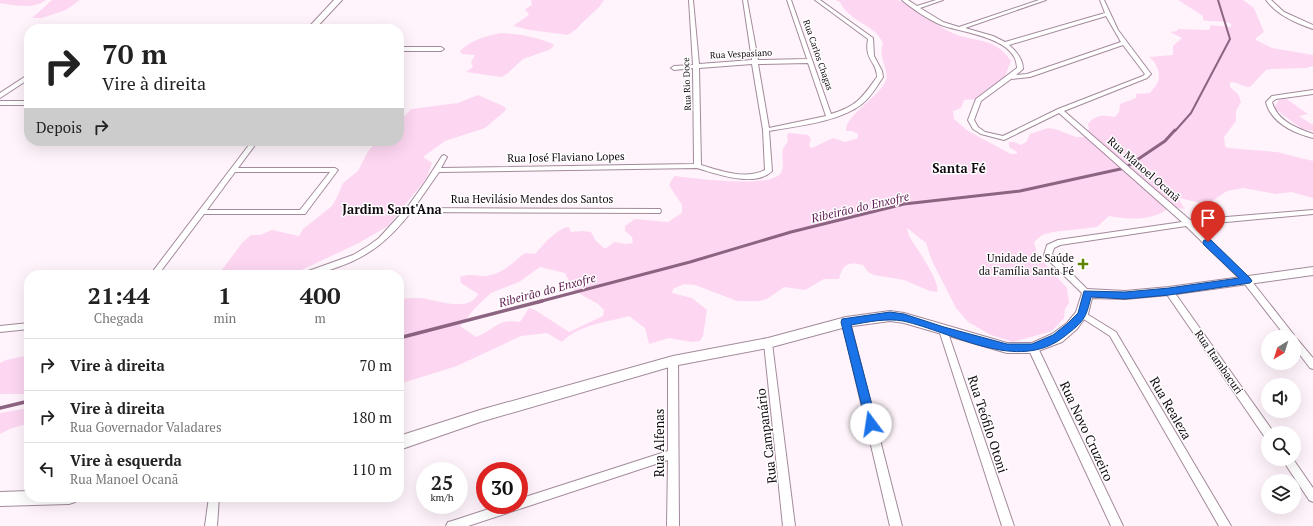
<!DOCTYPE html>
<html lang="pt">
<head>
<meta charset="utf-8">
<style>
  :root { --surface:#fff; --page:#f6f6f6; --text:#222; --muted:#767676; --line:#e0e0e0 }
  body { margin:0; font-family:"PT Serif",serif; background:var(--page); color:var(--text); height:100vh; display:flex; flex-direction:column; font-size:15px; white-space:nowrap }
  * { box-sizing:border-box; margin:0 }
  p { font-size:13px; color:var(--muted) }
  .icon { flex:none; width:22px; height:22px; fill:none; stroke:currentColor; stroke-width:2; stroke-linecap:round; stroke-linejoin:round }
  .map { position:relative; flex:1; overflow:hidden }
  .sheet { position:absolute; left:24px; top:270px; width:380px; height:232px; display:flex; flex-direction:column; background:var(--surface); border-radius:16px; box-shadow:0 4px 16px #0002 }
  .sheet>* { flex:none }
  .banner { position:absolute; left:24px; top:24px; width:380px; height:122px; border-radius:16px; box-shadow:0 4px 16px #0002; background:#fff; color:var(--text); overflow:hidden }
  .needle { width:26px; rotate:218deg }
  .buttons { position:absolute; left:1261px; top:330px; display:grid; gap:8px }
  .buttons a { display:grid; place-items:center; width:40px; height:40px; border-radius:50%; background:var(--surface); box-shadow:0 4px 16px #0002; font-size:20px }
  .speed { position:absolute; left:416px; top:462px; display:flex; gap:8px; font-size:20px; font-weight:700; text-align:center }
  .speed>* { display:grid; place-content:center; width:52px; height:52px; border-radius:50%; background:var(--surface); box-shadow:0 4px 16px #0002; line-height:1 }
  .speed small { font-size:10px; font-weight:400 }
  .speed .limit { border:6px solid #d22; background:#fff; color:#111 }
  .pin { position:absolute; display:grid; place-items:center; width:34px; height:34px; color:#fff; margin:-41px -17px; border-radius:50% 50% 50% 0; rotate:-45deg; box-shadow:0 0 4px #0007 }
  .pin .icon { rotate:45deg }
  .me { position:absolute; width:44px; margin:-22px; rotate:346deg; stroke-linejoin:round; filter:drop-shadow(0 0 3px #0008) }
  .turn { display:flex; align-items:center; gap:14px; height:84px; padding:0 12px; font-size:18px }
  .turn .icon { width:52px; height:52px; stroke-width:2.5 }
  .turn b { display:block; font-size:28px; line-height:34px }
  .then { display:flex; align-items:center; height:38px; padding:0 12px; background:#0003; gap:8px; font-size:15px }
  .eta { display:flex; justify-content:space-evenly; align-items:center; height:68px; text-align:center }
  .eta b { font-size:24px; font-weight:800; line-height:28px }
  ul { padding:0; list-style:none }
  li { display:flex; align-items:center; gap:12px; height:52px; padding:0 12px; border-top:1px solid var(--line) }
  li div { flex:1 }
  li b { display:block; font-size:15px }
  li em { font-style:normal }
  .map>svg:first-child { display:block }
  .green { fill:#fdd7f2; fill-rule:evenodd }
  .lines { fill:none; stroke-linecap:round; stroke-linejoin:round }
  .stream-far2 { stroke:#8d6382; stroke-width:2 }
  .stream-far1 { stroke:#8d6382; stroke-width:3 }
  .stream { stroke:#8d6382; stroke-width:3.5 }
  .street-casing { stroke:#a38a9c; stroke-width:2 }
  .secondary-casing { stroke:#a38a9c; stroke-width:2 }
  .street { fill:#fff; fill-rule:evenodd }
  .secondary { fill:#fff; fill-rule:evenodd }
  .route { fill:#1a73e8; stroke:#114b97 }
  .poi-dot { fill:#608402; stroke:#fff; stroke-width:1.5 }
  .labels { text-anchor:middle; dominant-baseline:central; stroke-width:3; stroke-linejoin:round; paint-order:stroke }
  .far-street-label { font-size:9px; fill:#11090f; stroke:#fff }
  .street-label { font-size:11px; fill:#11090f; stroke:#fff }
  .poi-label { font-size:11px; fill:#11090f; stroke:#fff; text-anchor:end }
  .water-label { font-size:12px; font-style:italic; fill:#621e54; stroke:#fff }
  .quarter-label { font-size:13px; font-weight:bold; fill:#11090f; stroke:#fff }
  .near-street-label { font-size:13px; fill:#11090f; stroke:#fff }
</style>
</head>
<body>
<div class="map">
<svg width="1313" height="526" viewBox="0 0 1313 526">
  <rect width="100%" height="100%" fill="#fff4fb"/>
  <path class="green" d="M 0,0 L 46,0 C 33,10 15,5 0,3 Z
    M 52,0 L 80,0 L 66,10 L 42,18 L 32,18 Z
    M 531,0 L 604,0 L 600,6 L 580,25 L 578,28 L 568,35 L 530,30 L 513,26 L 529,15 L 525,9 L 532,5 Z
    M 835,0 C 854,0 879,0 897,0 C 910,2 919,15 930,21 C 941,27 952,34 964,37 C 985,42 997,41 1011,61 L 1004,79 L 989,89 L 980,99 L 964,100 L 961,108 L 953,111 L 954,119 L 968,131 L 1011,154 L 1017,154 L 1017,152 L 1009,147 L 1009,142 L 1014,142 L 1021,145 L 1026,142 L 1030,134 L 1048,128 L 1055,129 L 1076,137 L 1085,137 L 1089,129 L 1088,124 C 1096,114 1103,115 1115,117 L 1119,112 L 1120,104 L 1136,98 L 1136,94 L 1150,93 C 1156,85 1161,81 1158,70 C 1155,63 1156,63 1149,57 L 1173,55 L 1173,46 L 1182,38 L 1170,32 L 1177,31 L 1178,29 L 1209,30 L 1211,25 L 1231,27 L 1231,24 C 1223,19 1212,23 1203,20 L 1203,16 L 1178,0 L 1243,0 L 1254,8 L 1264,32 L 1256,38 L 1256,40 L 1272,48 L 1313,55 L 1313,66 L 1307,68 L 1272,69 L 1266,70 L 1250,87 C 1243,87 1238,82 1230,82 L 1230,87 L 1238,94 L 1241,102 L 1236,111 L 1236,121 L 1224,137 L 1225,146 L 1228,148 L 1277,152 L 1313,161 L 1313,198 L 1291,192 L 1276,194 L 1243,188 L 1227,191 L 1208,204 L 1200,203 L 1180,198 L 1179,200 L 1185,209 L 1170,207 C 1154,221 1129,220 1109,216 L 1097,227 L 1053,232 L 1042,235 L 1034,242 L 1038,256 L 1067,288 L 1069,303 L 1065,309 L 1064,318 L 1052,331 L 1013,342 L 991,335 L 968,322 L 956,308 L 932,261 L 926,243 L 907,228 L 909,236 C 915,246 941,282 937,292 L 930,291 L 904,280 L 874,275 L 868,272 L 863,265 C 847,261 843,264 839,279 L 824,279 L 805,290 L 784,287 L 767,299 L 759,301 L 737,301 L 695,285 L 684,284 L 673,289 L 672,293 L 692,298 L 707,310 L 703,336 L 700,341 L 691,342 L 669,338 L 649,344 L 645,328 L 629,316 C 607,322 578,325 562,342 L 547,333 L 521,336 L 457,366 L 399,384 L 399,299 C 406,298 413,298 421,298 C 437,300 469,313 478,294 L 461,283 L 460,277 C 470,273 475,276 485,276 C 501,275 514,262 525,253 L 535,254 C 542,246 558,227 569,227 L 571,232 L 583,231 L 591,232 L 596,241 L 604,248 L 607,248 L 614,242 L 625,244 L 633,243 L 632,237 L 625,231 L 625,226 L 635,219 L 668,222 L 682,213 L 682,205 L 669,185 L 674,176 C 694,178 770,189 781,173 C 785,166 781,156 783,149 C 784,146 787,143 788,141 L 787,135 L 789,133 L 808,135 L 811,139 L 809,146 L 812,148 L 833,138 L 845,142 L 858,138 L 858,134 L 852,131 L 846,131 C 845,115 877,99 885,82 C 891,71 877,58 883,43 C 875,24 850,23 840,2 ZM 540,267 L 565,273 L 573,290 L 598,304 L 604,310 L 603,316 L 569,332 L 535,310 L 529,308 L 520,322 C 497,318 496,329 476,337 L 460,326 L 476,307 L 491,293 L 519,282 Z
    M 501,33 C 520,34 536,37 553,44 L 554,46 L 549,50 L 523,59 L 507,74 L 501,77 L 466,72 L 473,67 L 471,62 L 475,55 L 462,54 L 460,51 C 471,40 486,36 501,33 Z
    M 478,95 L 503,106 L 506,108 L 505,111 L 485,128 L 445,141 L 423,157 L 432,163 L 426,179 L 388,226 L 359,243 L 297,272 L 287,275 L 218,275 L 242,243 L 251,235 L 260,235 L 272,230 L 299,236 L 303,229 L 332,206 L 337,197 L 343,183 L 358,171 L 368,151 L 378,141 L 399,141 L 399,122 L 411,109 L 458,103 Z
    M 1285,98 L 1308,114 L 1299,116 L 1313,125 L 1313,131 L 1302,129 L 1274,108 L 1279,100 Z
    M 29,355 L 29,394 L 0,394 L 0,363 L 6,360 Z
    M 29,408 L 29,423 L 10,429 L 0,434 L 0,413 Z"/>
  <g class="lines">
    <path class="stream-far2" d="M 1175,131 L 1191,113 L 1230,39 L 1218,0"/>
    <path class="stream-far1" d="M 538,302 L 690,262 L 791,232 L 904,204 L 1020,191 L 1125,168 L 1165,141 L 1175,130"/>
    <path class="stream" d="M 399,338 L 542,301
      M 0,408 L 29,401"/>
    <g class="street-casing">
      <path id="street" d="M 689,0 L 693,0 L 699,64 L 752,60 L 743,0 L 747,0 L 758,60 L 807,59 L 787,0 L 791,0 L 831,114 C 857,106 862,98 877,77 C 877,61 864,61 868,39 L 815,0 L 820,0 L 873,38 L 874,56 L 882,71 L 883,77 C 877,86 871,97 862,104 C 839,122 797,126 769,131 L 772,171 C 755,188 717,174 697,168 L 439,172 L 414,208 L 657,209 L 660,209 L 661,211 L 660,213 L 411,212 C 390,239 370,256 338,267 C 325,272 315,275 302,275 L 303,273 L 353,255 L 368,246 L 379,238 L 409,205 L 426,181 L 442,156 L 444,155 L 447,157 L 441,168 L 694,164 L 693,68 L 674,70 L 671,68 L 674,66 L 693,65 ZM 808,63 L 826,116 L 769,128 L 758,64 ZM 752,64 L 763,130 L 765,170 C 745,180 721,171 701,165 L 699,68 Z
        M 902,0 L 908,0 L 917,6 L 936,0 L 943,0 L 920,8 L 943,22 L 959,27 L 1039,0 L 1046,0 L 965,28 L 993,36 L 1005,42 L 1105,13 L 1100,0 L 1104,0 L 1118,30 L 1151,74 L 1147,78 L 1064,111 L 1190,220 L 1313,210 L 1313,214 L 1194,225 L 1250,279 L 1294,335 L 1295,338 L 1297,339 L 1313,358 L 1313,369 L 1310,368 L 1294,347 L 1294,337 L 1286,337 L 1244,283 L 1186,226 L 1060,245 L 1054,248 L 1052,254 L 1091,293 L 1090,295 L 1084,295 L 1045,257 L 1044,255 L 1047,245 L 1058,240 L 1182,222 L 1059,113 L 1004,140 L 981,134 L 973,129 L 968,120 L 976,99 L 1017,68 C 1017,37 962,33 941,25 C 929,20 911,8 902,0 ZM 1106,16 L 1121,42 L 1027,74 L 1016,75 L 1023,69 C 1023,59 1016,51 1009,45 ZM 1123,45 L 1145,74 L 1143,76 L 1058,109 L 1003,136 L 985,132 L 978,127 L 974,120 L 981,101 L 1011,79 L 1030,77 Z
        M 1266,0 L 1271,0 L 1284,12 L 1313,25 L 1313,29 C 1295,23 1277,15 1266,0 Z
        M 399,47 L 441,47 L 444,49 L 441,51 L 399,51 Z
        M 29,74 L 29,79 L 0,98 L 0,93 Z
        M 1313,90 L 1313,94 L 1276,99 L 1272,102 C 1277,121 1297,128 1313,134 L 1313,138 C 1294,133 1271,123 1266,102 L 1272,96 Z
        M 0,101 L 29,101 L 29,105 L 0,105 Z
        M 252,141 L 258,141 L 238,168 L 335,168 L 338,170 L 305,214 L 204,214 L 158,275 L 150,275 ZM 235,172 L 330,172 L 300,210 L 207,210 Z
        M 1169,288 L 1172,289 L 1272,430 L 1273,433 L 1268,433 L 1268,437 L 1264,436 L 1166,293 L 1165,291 Z
        M 1082,311 L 1116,332 L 1231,526 L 1219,526 L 1110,336 L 1079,316 L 1078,314 L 1079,312 Z
        M 846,319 L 849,320 L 850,322 L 902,526 L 890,526 L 842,322 L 843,320 Z
        M 29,323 L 29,329 L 0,332 L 0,326 Z
        M 943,327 L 946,328 L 947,330 L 1014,526 L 1002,526 L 939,330 L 940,328 Z
        M 768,340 L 771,341 L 772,343 L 795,526 L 783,526 L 764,343 L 765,341 Z
        M 1033,345 L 1036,346 L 1038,348 L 1123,526 L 1111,526 L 1028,348 L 1030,346 Z
        M 673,357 L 676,358 L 678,361 L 679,526 L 667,526 L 668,460 L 468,526 L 446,526 L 448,522 L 452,521 L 501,505 L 519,505 L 519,499 L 668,451 L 668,361 L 670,358 Z
        M 1282,459 L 1293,459 L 1313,488 L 1313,502 L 1309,500 Z
        M 209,497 L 219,497 L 217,526 L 205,526 Z"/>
    </g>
    <g class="secondary-casing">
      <path id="secondary" d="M 334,0 L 342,0 L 315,29 L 307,29 Z
        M 1313,267 L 1313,275 L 1169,295 L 1125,299 L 1092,298 L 1088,314 L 1077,329 L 1062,342 L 1033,353 L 1007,353 L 904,323 L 890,321 L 846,327 L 768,348 L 673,366 L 480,422 L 399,450 L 399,436 L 480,410 L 673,356 L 768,338 L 846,317 L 890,311 L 904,313 L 1007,343 L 1032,343 L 1052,334 L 1067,323 L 1076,312 L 1083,290 L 1087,289 L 1125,291 L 1169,287 Z
        M 29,491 L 29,497 L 77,497 L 75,502 L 69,504 L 0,506 L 0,492 Z"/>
    </g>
    <use href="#street" class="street"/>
    <use href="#secondary" class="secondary"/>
  </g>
  <path class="route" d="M 1204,240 L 1211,240 L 1250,278 L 1252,281 L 1250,283 L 1169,295 L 1125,299 L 1091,297 C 1086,319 1083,322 1065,336 C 1018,374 953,332 903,321 C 886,318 868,322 851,325 L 877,424 L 875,427 L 871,429 L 867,427 L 841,322 L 842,319 L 890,312 L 904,314 L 944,327 L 1007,344 L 1032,344 L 1053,335 L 1068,323 L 1078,313 L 1084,291 L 1125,292 L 1169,288 L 1239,278 L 1204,245 L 1203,242 Z"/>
  <path class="poi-dot" d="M1081 258h4v4h4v4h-4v4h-4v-4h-4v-4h4z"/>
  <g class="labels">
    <g class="far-street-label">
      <text transform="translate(741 54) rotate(-3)">Rua Vespasiano</text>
      <text transform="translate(818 55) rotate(71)">Rua Carlos Chagas</text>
      <text transform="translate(687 84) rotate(-92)">Rua Rio Doce</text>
    </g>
    <g class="street-label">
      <text transform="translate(566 157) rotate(-1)">Rua José Flaviano Lopes</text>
      <text transform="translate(1144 169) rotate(41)">Rua Manoel Ocanã</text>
      <text x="532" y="199">Rua Hevilásio Mendes dos Santos</text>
      <text transform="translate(1219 362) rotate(55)">Rua Itambacuri</text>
    </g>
    <g class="poi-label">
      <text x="1074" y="258">Unidade de Saúde<tspan x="1074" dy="13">da Família Santa Fé</tspan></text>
    </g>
    <g class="water-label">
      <text transform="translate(860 207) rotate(-13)">Ribeirão do Enxofre</text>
      <text transform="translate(547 290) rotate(-15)">Ribeirão do Enxofre</text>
    </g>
    <g class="quarter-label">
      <text x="959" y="168">Santa Fé</text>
      <text x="392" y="209">Jardim Sant'Ana</text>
    </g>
    <g class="near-street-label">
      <text transform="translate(1171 408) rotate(60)">Rua Realeza</text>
      <text transform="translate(988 424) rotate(72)">Rua Teófilo Otoni</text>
      <text transform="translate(1087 431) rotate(65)">Rua Novo Cruzeiro</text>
      <text transform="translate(766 436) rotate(-97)">Rua Campanário</text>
      <text transform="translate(659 443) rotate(-90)">Rua Alfenas</text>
    </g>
  </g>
</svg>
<div class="buttons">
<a><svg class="needle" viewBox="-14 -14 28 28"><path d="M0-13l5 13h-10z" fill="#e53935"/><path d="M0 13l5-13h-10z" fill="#767676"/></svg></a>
<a><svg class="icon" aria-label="sound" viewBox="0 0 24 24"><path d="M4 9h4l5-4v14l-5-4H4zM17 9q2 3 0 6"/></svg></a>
<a><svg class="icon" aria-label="search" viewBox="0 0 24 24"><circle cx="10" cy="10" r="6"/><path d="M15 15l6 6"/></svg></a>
<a><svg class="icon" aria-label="layers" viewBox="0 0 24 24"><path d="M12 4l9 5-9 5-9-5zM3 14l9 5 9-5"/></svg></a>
</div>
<div class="speed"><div>25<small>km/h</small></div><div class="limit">30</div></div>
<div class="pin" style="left:1208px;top:242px;background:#d93025"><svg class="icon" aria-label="arrive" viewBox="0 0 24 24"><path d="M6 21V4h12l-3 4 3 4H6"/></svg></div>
<svg class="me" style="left:871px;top:424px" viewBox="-20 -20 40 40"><circle r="19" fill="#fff"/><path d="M0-13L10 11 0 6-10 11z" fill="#1a73e8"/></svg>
<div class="banner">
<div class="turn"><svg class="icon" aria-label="right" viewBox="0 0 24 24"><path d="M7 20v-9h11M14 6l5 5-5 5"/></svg><div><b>70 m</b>Vire à direita</div></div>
<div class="then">Depois<svg class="icon" aria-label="right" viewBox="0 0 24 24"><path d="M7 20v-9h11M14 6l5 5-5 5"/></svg></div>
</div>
<section class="sheet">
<div class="eta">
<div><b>21:44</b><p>Chegada</p></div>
<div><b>1</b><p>min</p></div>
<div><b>400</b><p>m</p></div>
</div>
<ul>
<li><svg class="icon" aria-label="right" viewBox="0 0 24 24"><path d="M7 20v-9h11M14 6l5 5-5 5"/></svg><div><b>Vire à direita</b></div><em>70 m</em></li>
<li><svg class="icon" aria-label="right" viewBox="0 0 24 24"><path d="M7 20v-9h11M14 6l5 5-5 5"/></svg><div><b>Vire à direita</b><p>Rua Governador Valadares</p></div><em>180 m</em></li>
<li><svg class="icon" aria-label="left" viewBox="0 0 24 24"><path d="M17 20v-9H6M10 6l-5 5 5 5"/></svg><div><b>Vire à esquerda</b><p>Rua Manoel Ocanã</p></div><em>110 m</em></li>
</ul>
</section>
</div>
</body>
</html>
